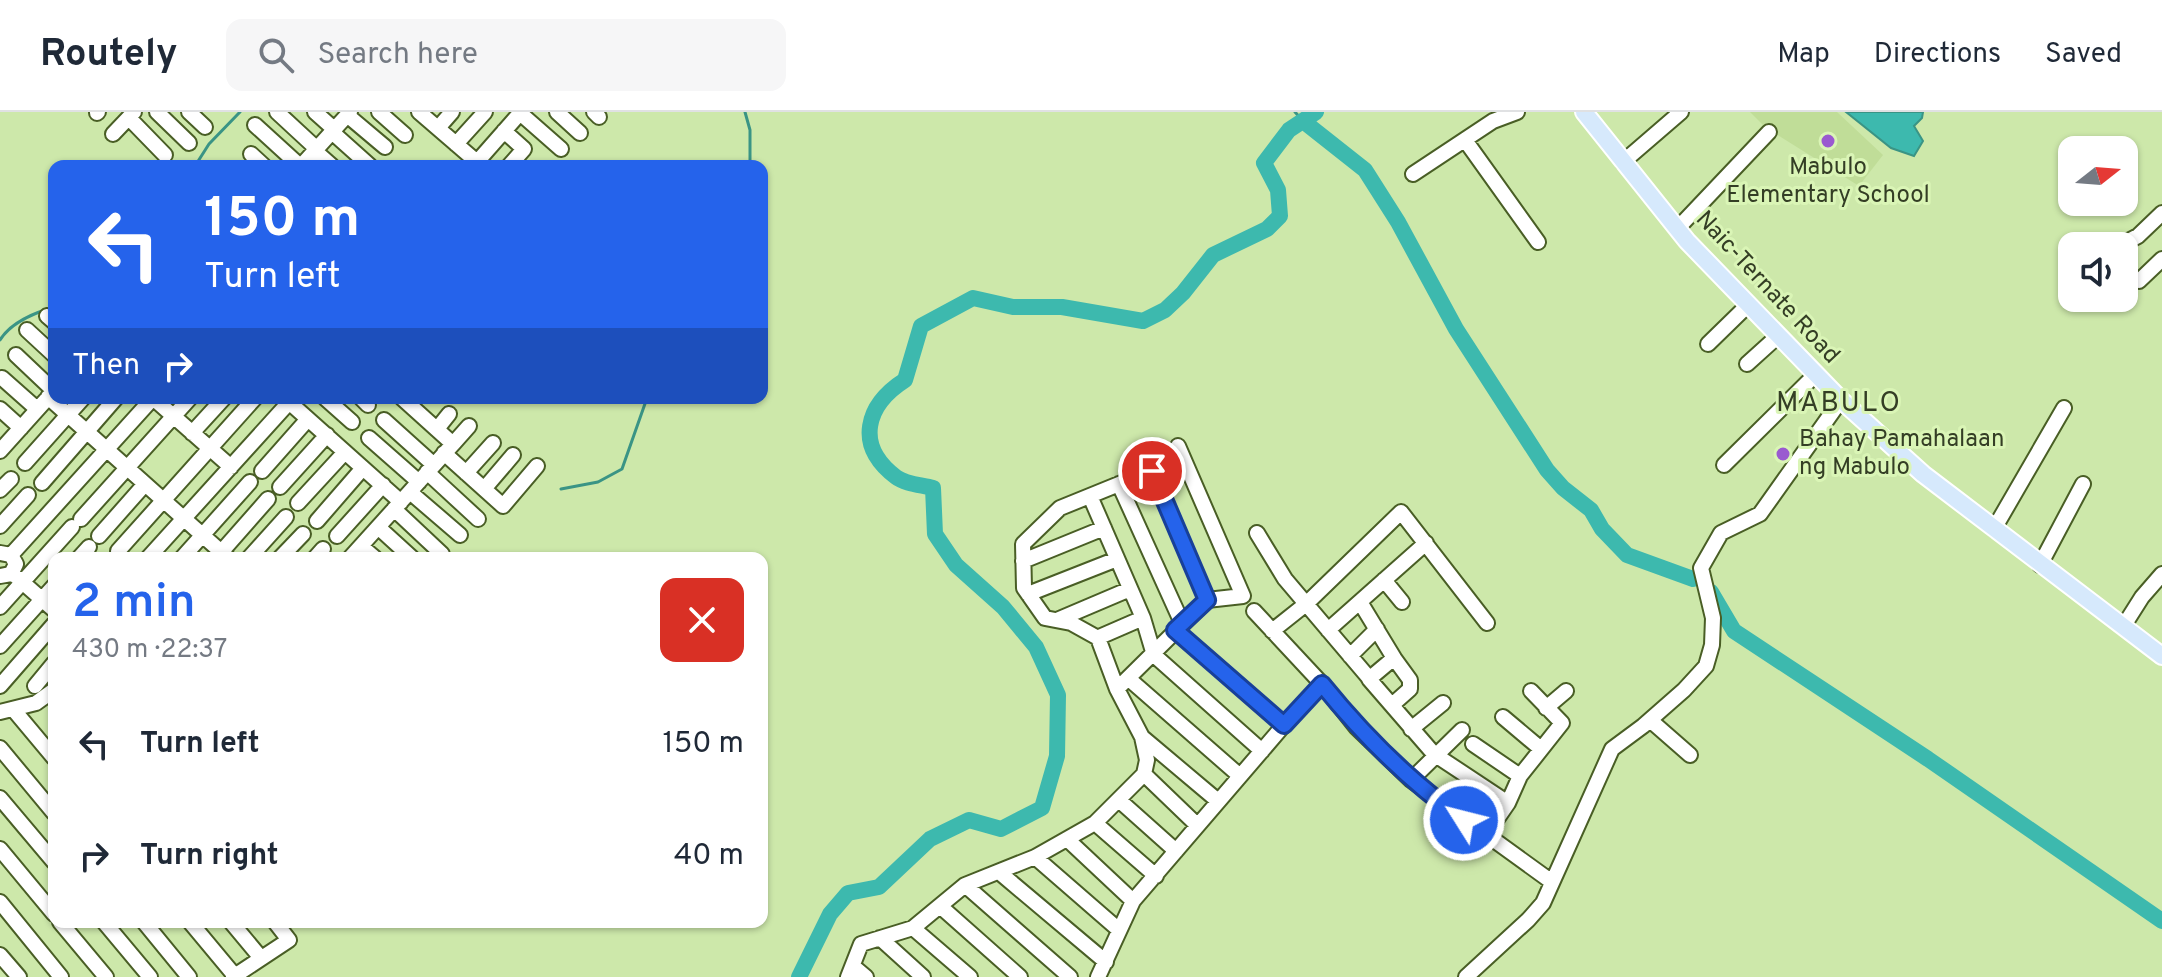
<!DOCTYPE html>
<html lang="en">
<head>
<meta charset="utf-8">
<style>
  :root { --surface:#fff; --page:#f6f6f7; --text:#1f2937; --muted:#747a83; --line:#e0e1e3; --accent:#2563eb }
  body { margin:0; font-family:Overpass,sans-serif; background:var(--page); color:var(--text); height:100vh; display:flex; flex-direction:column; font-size:30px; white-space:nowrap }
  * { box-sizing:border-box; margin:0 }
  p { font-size:26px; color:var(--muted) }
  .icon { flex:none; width:44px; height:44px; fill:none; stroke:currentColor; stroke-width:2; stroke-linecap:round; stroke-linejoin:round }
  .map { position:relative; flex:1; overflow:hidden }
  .panel { position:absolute; left:48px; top:440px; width:720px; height:376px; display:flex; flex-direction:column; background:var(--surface); border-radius:16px; box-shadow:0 2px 6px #0004 }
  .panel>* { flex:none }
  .guide { position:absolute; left:48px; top:48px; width:720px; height:244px; border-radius:16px; box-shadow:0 2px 6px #0004; background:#2563eb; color:#fff; overflow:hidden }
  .needle { width:52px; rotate:73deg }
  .fabs { position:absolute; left:2058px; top:24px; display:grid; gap:16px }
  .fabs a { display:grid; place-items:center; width:80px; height:80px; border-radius:16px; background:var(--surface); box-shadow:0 2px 6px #0004; font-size:40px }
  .pin { position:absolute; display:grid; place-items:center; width:68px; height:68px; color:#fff; margin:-34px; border:4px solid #fff; border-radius:50%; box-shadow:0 2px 8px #0007 }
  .me { position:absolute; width:88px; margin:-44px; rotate:306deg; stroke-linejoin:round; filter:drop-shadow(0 0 6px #0008) }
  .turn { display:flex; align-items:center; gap:28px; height:168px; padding:0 24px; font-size:36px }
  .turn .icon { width:104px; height:104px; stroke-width:2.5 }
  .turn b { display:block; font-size:56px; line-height:68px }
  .then { display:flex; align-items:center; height:76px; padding:0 24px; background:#0003; gap:16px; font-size:30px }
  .round { display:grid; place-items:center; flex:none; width:84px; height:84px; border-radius:16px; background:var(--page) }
  .headline { display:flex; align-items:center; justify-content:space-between; height:136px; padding:0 24px }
  h1 { font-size:48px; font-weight:600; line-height:60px; color:var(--accent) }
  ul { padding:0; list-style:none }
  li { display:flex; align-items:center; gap:24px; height:112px; padding:0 24px }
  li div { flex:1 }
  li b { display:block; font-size:30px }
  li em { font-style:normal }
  header { display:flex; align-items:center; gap:48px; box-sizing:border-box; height:112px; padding:0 40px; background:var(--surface); border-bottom:2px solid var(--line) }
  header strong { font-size:38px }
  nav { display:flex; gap:44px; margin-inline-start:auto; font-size:28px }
  .search { width:560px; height:72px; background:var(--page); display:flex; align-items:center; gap:20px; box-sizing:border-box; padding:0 28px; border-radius:16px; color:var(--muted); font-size:30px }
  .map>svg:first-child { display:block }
  .built { fill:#c0dd98 }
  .water { fill:#3db9ae; stroke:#3a9485; stroke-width:2 }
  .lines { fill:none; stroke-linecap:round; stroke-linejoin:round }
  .stream { stroke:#3a9485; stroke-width:3 }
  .river { stroke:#3db9ae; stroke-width:16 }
  .minor-casing { stroke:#495e25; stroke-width:18 }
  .major-casing { stroke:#fff; stroke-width:20 }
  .minor { stroke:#fff; stroke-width:14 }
  .major { stroke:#d6e9fc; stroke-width:16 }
  .route-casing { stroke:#184099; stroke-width:20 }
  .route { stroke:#2563eb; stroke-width:14 }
  .poi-dot { fill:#9a5ad0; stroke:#daf5b6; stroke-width:3 }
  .labels { text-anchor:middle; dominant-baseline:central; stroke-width:6; stroke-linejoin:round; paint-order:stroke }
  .poi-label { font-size:24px; fill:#343e25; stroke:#daf5b6 }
  .street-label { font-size:24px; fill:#343e25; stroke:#daf5b6 }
  .quarter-label { font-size:28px; letter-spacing:2px; fill:#343e25; stroke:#daf5b6 }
</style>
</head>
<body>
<header>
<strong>Routely</strong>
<div class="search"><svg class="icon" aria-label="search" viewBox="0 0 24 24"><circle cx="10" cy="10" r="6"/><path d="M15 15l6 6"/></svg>Search here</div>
<nav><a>Map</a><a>Directions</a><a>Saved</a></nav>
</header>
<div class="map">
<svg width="2162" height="865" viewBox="0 0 2162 865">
  <rect width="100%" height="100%" fill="#cde8aa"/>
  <path class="built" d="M 1750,0 L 1837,0 L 1883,43 L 1859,74 L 1765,15 Z"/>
  <path class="water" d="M 1846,0 L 1923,0 L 1922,6 L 1914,14 L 1923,29 L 1914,44 L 1891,36 Z"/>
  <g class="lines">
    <path class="stream" d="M 745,0 L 750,18 L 750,54
      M 1295,0 L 1303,9
      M 195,54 L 209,32 L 240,0
      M 0,228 C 11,210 34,201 54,195
      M 561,377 L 598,370 L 622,357 L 647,286"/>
    <path class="river" d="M 1303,9 L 1365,58 L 1398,110 L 1456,217 L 1547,358 L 1563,376 L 1591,398 L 1602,417 L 1627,443 L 1693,467
      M 1711,480 L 1734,519 L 1928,647 L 2162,809
      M 799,865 L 830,802 L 848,781 L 879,775 L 930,727 L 969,708 L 1001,717 L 1042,696 L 1057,644 L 1058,583 L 1036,535 L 1003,495 L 956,453 L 935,422 L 933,376 C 922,373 905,372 896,365 C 854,333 866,293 905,268 L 921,214 L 973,186 L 1013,195 L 1062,195 L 1143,209 L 1165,198 L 1183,181 L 1213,143 L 1267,117 L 1280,104 L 1278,78 L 1264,51 L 1289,18 L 1316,0"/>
    <g class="minor-casing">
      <path id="minor" d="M 157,0 L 189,31
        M 189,0 L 205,15
        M 277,0 L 317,37
        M 315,0 L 334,17
        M 379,0 L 405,23
        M 419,0 L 477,50 L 521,0
        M 557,0 L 580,21
        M 594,0 L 599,5
        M 97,1 L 98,0
        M 520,1 L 561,37
        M 347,3 L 385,35
        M 129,6 L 165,43
        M 255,13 L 300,54
        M 438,16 L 452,0
        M 504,19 L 524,37 L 509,54
        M 332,20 L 370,54
        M 113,22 L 134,0
        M 1465,28 L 1538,130
        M 456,32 L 485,0
        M 315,39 L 332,54
        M 251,42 L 264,54
        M 1623,50 L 1681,0
        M 301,54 L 350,0
        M 1413,62 L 1493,9 L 1517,0
        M 1677,117 L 1769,20
        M 2119,134 L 2138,124 L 2162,101
        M 2139,169 L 2162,147
        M 47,204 L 54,210
        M 27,218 L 54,243
        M 1708,232 L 1748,193
        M 16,243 L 54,279
        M 1747,252 L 1778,224
        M 2,266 L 37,297
        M 48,285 L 228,446
        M 153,286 L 231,355
        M 325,286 L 352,310
        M 361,286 L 368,293
        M 289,290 L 401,390
        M 0,297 L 21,316
        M 384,308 L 434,353
        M 437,317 L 449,302
        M 192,321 L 224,286
        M 369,326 L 419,370
        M 453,332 L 469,314
        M 0,339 L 54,279
        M 444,341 L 503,394 L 537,354
        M 1183,346 L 1060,396 L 1023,432 L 1024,476 L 1045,506 L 1071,511 L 1098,526 L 1117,577 L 1142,625 L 1218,689
        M 25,351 L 83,286
        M 1724,353 L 1815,263
        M 262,359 L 308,307
        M 1152,359 L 1207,488
        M 427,360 L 478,407
        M 466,361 L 493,331
        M 42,371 L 116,286
        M 1119,372 L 1182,511
        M 280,375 L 327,323
        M 484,377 L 513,343
        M 0,378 L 11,367
        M 410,380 L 460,423
        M 1090,384 L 1143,506 L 1097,526
        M 298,391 L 345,340
        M 394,397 L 442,442
        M 81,407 L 190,286
        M 317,409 L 363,356
        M 0,414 L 28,383
        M 378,415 L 412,446
        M 1994,417 L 2064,296
        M 1257,421 L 1285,467 L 1369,566
        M 99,424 L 145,372
        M 337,424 L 383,373
        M 361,434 L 375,446
        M 118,439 L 255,286
        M 0,441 L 11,443 L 16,452 L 11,462 L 0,464
        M 11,443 L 153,286
        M 79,446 L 89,435
        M 148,446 L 293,286
        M 182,446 L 250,370
        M 216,446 L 268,387
        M 249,446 L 286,405
        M 280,446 L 303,422
        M 315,446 L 323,437
        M 350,446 L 453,332 L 402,286
        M 1023,449 L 1104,416
        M 2040,453 L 2083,372
        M 12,461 L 54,498
        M 1384,468 L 1402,490
        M 1028,482 L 1117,447
        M 1360,490 L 1394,546
        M 0,495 L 72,415
        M 1254,499 L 1322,572
        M 1143,506 L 1154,543 L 1262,639
        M 1057,508 L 1130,477
        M 2123,515 L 2142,485 L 2162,462
        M 1175,518 L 1284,613
        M 1328,518 L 1426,431
        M 1272,519 L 1306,492 L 1401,400 L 1487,511
        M 0,534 L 54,474
        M 1350,544 L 1377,517
        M 1129,567 L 1240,664
        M 0,574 L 54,512
        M 35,574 L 54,551
        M 1117,577 L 1207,488 L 1243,484 L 1178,334
        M 1392,593 L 1410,577 L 1410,568 L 1394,546 L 1369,567 L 1434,642 L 1508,691
        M 1546,596 L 1566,579
        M 13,597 L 54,646
        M 0,600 L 36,591 L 54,578
        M 1503,605 L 1541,637
        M 1650,608 L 1690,643
        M 1411,617 L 1443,591
        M 1473,632 L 1520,664
        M 0,636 L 54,701
        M 1144,662 L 1197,713
        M 1411,668 L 1462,618
        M 0,686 L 54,750
        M 1120,689 L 1176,739
        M 1095,711 L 1156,764
        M 1486,723 L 1508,691 L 1520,664 L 1562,611 L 1531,579
        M 1068,728 L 1133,789
        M 0,737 L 54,802
        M 1035,745 L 1119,818
        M 999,760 L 1106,850
        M 965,773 L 1070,865
        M 0,790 L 61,865
        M 940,794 L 1020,865
        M 60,810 L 106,865
        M 104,810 L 150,865
        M 144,810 L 189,865
        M 190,810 L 235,864
        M 231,810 L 261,846
        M 913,816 L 970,865
        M 880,826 L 923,865
        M 0,843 L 19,865
        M 853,854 L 866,865
        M 233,865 L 289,828 L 275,810
        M 848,865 L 861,832 L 913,816 L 965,773 L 1035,745 L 1095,711 L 1144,662 L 1147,648 L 1142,625
        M 1098,865 L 1133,789 L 1284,613 L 1322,572 L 1356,615 L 1411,668 L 1552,770
        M 1466,865 L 1528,808 L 1543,791 L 1612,637 L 1643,614 L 1684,578 L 1706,554 L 1712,533 L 1713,506 L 1701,456 L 1721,421 L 1760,402 L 1841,288"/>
    </g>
    <g class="major-casing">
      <path id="major" d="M 1584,0 L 1687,129 L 1841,288 L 1923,362 L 2162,544"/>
    </g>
    <use href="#minor" class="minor"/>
    <use href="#major" class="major"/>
  </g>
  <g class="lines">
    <g class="route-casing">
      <path id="route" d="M 1152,359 L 1207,488 L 1175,518 L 1284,613 L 1322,572 C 1364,624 1409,669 1464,708"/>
    </g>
    <use href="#route" class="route"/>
  </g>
  <g class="poi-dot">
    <circle cx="1828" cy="29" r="8"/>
    <circle cx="1783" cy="342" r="8"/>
  </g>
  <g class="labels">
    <g class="poi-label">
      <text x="1828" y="56">Mabulo<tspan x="1828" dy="28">Elementary School</tspan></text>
      <text x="1799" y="328" text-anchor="start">Bahay Pamahalaan<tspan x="1799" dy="28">ng Mabulo</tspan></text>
    </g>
    <g class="street-label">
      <text transform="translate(1767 176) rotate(47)">Naic-Ternate Road</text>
    </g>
    <g class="quarter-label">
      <text x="1839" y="292">MABULO</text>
    </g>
  </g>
</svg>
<div class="fabs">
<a><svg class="needle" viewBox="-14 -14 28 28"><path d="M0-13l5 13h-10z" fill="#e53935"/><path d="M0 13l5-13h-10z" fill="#747a83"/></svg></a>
<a><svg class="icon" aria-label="sound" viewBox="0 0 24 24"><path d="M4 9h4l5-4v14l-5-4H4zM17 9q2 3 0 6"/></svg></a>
</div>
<div class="pin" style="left:1152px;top:359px;background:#d93025"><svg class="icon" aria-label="arrive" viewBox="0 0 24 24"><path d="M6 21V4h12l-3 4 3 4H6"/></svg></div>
<svg class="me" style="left:1464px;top:708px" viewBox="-20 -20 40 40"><circle r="17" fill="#2563eb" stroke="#fff" stroke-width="3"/><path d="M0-11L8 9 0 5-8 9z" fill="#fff"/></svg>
<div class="guide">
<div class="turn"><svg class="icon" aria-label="left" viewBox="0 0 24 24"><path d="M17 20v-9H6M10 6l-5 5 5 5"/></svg><div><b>150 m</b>Turn left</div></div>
<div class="then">Then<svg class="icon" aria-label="right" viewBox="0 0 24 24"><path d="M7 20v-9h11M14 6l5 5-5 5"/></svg></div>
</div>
<section class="panel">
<div class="headline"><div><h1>2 min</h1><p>430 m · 22:37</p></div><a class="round" style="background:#d93025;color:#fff"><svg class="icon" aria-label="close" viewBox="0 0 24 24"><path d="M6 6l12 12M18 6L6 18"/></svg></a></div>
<ul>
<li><svg class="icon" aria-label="left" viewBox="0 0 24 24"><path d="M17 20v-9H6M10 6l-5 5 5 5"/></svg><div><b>Turn left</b></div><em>150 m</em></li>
<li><svg class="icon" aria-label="right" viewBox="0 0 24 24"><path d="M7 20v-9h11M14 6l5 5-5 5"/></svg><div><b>Turn right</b></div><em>40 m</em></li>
</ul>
</section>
</div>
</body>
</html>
